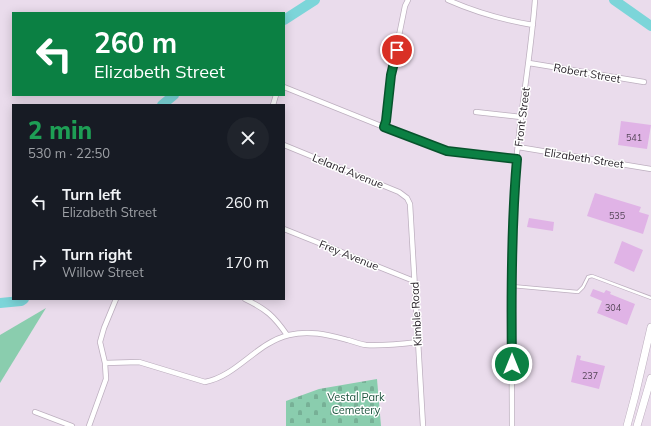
<!DOCTYPE html>
<html lang="en">
<head>
<meta charset="utf-8">
<style>
  :root { --surface:#171b24; --page:#20242c; --text:#f1f3f6; --muted:#9ea1a6 }
  body { margin:0; font-family:Mulish,sans-serif; background:var(--page); color:var(--text); height:100vh; display:flex; flex-direction:column; font-size:15px; white-space:nowrap }
  * { box-sizing:border-box; margin:0 }
  p { font-size:13px; color:var(--muted) }
  .icon { flex:none; width:22px; height:22px; fill:none; stroke:currentColor; stroke-width:2; stroke-linecap:round; stroke-linejoin:round }
  .map { position:relative; flex:1; overflow:hidden }
  .drawer { position:absolute; left:12px; top:104px; width:273px; height:196px; display:flex; flex-direction:column; background:var(--surface); border-radius:0px; box-shadow:0 2px 10px #0003 }
  .drawer>* { flex:none }
  .top-card { position:absolute; left:12px; top:12px; width:273px; height:84px; border-radius:0px; box-shadow:0 2px 10px #0003; background:#0b8043; color:#fff; overflow:hidden }
  .pin { position:absolute; display:grid; place-items:center; width:34px; height:34px; color:#fff; margin:-17px; border:2px solid #fff; border-radius:50%; box-shadow:0 1px 4px #0007 }
  .me { position:absolute; width:44px; margin:-22px; rotate:0deg; stroke-linejoin:round; filter:drop-shadow(0 0 3px #0008) }
  .turn { display:flex; align-items:center; gap:14px; height:84px; padding:0 16px; font-size:18px }
  .turn .icon { width:52px; height:52px; stroke-width:2.5 }
  .turn b { display:block; font-size:28px; line-height:34px }
  .round { display:grid; place-items:center; flex:none; width:42px; height:42px; border-radius:21px; background:var(--page) }
  .summary { display:flex; align-items:center; justify-content:space-between; height:68px; padding:0 16px }
  h1 { font-size:24px; font-weight:800; line-height:30px; color:#1e9e55 }
  ul { padding:0; list-style:none }
  li { display:flex; align-items:center; gap:12px; height:60px; padding:0 16px }
  li div { flex:1 }
  li b { display:block; font-size:15px }
  li em { font-style:normal }
  .map>svg:first-child { display:block }
  .cemetery { fill:url(#cemetery-stones) }
  .green { fill:#8acdae }
  .lines { fill:none; stroke-linecap:round; stroke-linejoin:round }
  .river { stroke:#7cd5d9; stroke-width:10 }
  .building { fill:#e0b3e6 }
  .lane-casing { stroke:#bdafbf; stroke-width:4 }
  .street-casing { stroke:#bdafbf; stroke-width:6 }
  .primary-casing { stroke:#bdafbf; stroke-width:8 }
  .lane { stroke:#fff; stroke-width:2.5 }
  .street { stroke:#fff; stroke-width:4.5 }
  .primary { stroke:#fff; stroke-width:7 }
  .route-casing { stroke:#07532c; stroke-width:10 }
  .route { stroke:#0b8043; stroke-width:7 }
  .labels { text-anchor:middle; dominant-baseline:central; stroke-width:3; stroke-linejoin:round; paint-order:stroke }
  .number-label { font-size:9px; fill:#554658 }
  .street-label { font-size:11px; fill:#272128; stroke:#fff }
  .park-label { font-size:11px; fill:#1c533d; stroke:#fff }
</style>
</head>
<body>
<div class="map">
<svg width="651" height="426" viewBox="0 0 651 426">
  <defs>
    <pattern id="cemetery-stones" width="16" height="16" patternUnits="userSpaceOnUse"><rect width="16" height="16" fill="#8acdae"/><path d="M2 7V4a2 2 0 0 1 4 0v3zM10 15v-3a2 2 0 0 1 4 0v3z" fill="#77b096"/></pattern>
  </defs>
  <rect width="100%" height="100%" fill="#eadcec"/>
  <path class="cemetery" d="M 377,379 L 381,426 L 286,426 L 286,401 L 319,389 Z"/>
  <path class="green" d="M 46,308 L 0,383 L 0,335 Z"/>
  <g class="lines">
    <path class="river" d="M 614,0 L 651,26
      M 284,20 L 315,0
      M 162,105 L 174,95
      M 0,303 L 21,301 L 24,299"/>
  </g>
  <path class="building" d="M 621,121 L 651,125 L 647,149 L 618,145 Z
    M 595,193 L 641,207 L 639,212 L 649,215 L 643,234 L 587,216 Z
    M 529,218 L 554,222 L 553,231 L 527,227 Z
    M 622,241 L 643,250 L 634,272 L 614,263 Z
    M 593,289 L 604,293 L 606,290 L 611,292 L 610,294 L 635,304 L 627,325 L 597,313 L 602,301 L 590,296 Z
    M 577,355 L 581,356 L 580,360 L 605,366 L 599,389 L 571,382 Z"/>
  <g class="lines">
    <g class="lane-casing">
      <path id="lane" d="M 512,286 L 578,292 L 583,287 L 588,277 L 592,276 L 651,298"/>
    </g>
    <g class="street-casing">
      <path id="street" d="M 448,0 C 475,12 503,20 533,25
        M 529,63 L 644,82
        M 284,87 L 436,148 L 447,151 L 517,159
        M 273,105 L 276,95
        M 476,112 L 521,117
        M 384,127 L 386,121 L 391,75 L 405,6 L 408,0
        M 284,145 L 399,192 L 407,198 L 410,204 L 423,426
        M 518,147 L 651,169
        M 284,229 L 414,281
        M 245,299 C 266,309 274,316 287,335
        M 105,363 L 139,362 L 205,382 C 237,376 256,343 289,335 C 310,330 328,335 348,340 C 354,342 360,344 366,345 C 383,346 401,344 418,342
        M 35,412 L 72,426
        M 89,426 L 106,379 L 105,363 L 100,342 L 104,328 L 116,299
        M 512,426 C 512,351 510,276 513,202 C 516,134 530,67 535,0"/>
    </g>
    <g class="primary-casing">
      <path id="primary" d="M 627,426 L 635,396 L 651,327
        M 637,426 L 651,378"/>
    </g>
    <use href="#lane" class="lane"/>
    <use href="#street" class="street"/>
    <use href="#primary" class="primary"/>
  </g>
  <g class="lines">
    <g class="route-casing">
      <path id="route" d="M 397,50 L 391,75 L 386,121 L 384,127 L 447,151 L 517,159 C 511,227 511,295 512,364"/>
    </g>
    <use href="#route" class="route"/>
  </g>
  <g class="labels">
    <g class="number-label">
      <text x="634" y="137">541</text>
      <text x="617" y="215">535</text>
      <text x="613" y="307">304</text>
      <text x="590" y="375">237</text>
    </g>
    <g class="street-label">
      <text transform="translate(587 73) rotate(10)">Robert Street</text>
      <text transform="translate(522 117) rotate(-83)">Front Street</text>
      <text transform="translate(584 158) rotate(9)">Elizabeth Street</text>
      <text transform="translate(348 171) rotate(22)">Leland Avenue</text>
      <text transform="translate(349 255) rotate(22)">Frey Avenue</text>
      <text transform="translate(416 314) rotate(-93)">Kimble Road</text>
    </g>
    <g class="park-label">
      <text x="356" y="397">Vestal Park<tspan x="356" dy="13">Cemetery</tspan></text>
    </g>
  </g>
</svg>
<div class="pin" style="left:397px;top:50px;background:#d93025"><svg class="icon" aria-label="arrive" viewBox="0 0 24 24"><path d="M6 21V4h12l-3 4 3 4H6"/></svg></div>
<svg class="me" style="left:512px;top:364px" viewBox="-20 -20 40 40"><circle r="17" fill="#0b8043" stroke="#fff" stroke-width="3"/><path d="M0-11L8 9 0 5-8 9z" fill="#fff"/></svg>
<div class="top-card">
<div class="turn"><svg class="icon" aria-label="left" viewBox="0 0 24 24"><path d="M17 20v-9H6M10 6l-5 5 5 5"/></svg><div><b>260 m</b>Elizabeth Street</div></div>
</div>
<section class="drawer">
<div class="summary"><div><h1>2 min</h1><p>530 m · 22:50</p></div><a class="round"><svg class="icon" aria-label="close" viewBox="0 0 24 24"><path d="M6 6l12 12M18 6L6 18"/></svg></a></div>
<ul>
<li><svg class="icon" aria-label="left" viewBox="0 0 24 24"><path d="M17 20v-9H6M10 6l-5 5 5 5"/></svg><div><b>Turn left</b><p>Elizabeth Street</p></div><em>260 m</em></li>
<li><svg class="icon" aria-label="right" viewBox="0 0 24 24"><path d="M7 20v-9h11M14 6l5 5-5 5"/></svg><div><b>Turn right</b><p>Willow Street</p></div><em>170 m</em></li>
</ul>
</section>
</div>
</body>
</html>
